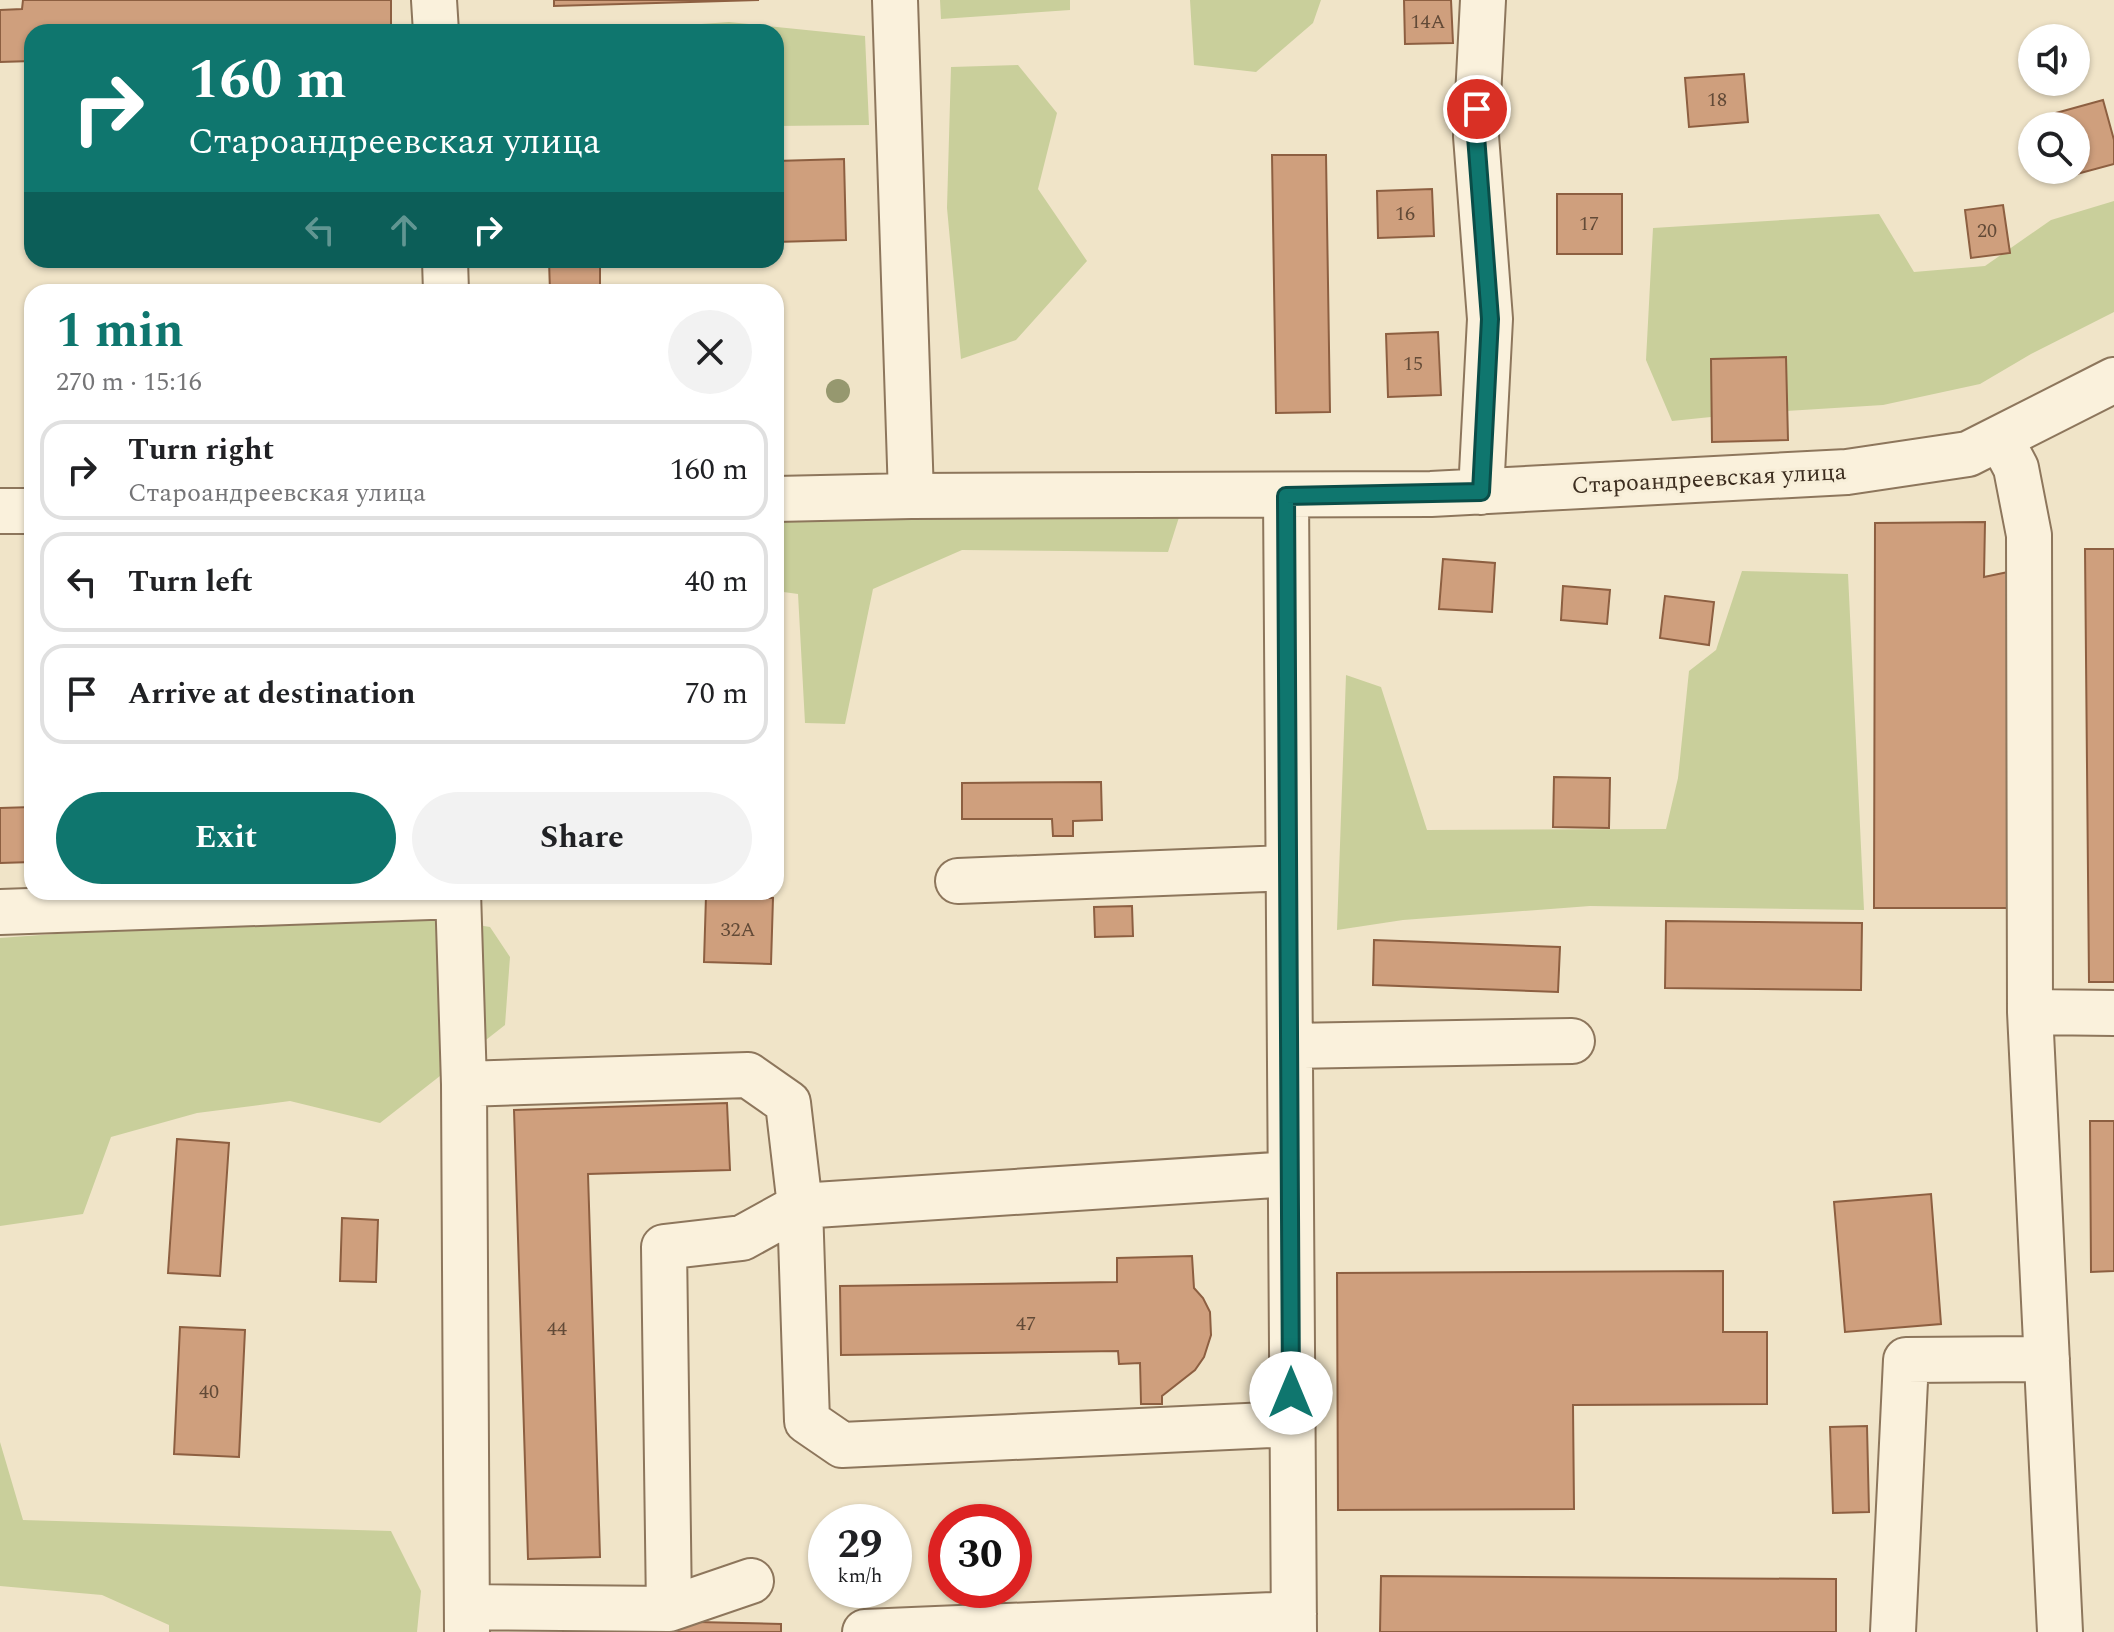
<!DOCTYPE html>
<html lang="en">
<head>
<meta charset="utf-8">
<style>
  :root { --surface:#fff; --page:#f2f2f2; --text:#202124; --muted:#757577; --line:#e0e0e0; --accent:#0f766e }
  body { margin:0; font-family:Spectral,serif; background:var(--page); color:var(--text); height:100vh; display:flex; flex-direction:column; font-size:30px; white-space:nowrap }
  * { box-sizing:border-box; margin:0 }
  p { font-size:26px; color:var(--muted) }
  .icon { flex:none; width:44px; height:44px; fill:none; stroke:currentColor; stroke-width:2; stroke-linecap:round; stroke-linejoin:round }
  .map { position:relative; flex:1; overflow:hidden }
  .drawer { position:absolute; left:24px; top:284px; width:760px; height:616px; display:flex; flex-direction:column; background:var(--surface); border-radius:24px; box-shadow:0 2px 6px #0004 }
  .drawer>* { flex:none }
  .banner { position:absolute; left:24px; top:24px; width:760px; height:244px; border-radius:24px; box-shadow:0 2px 6px #0004; background:#0f766e; color:#fff; overflow:hidden }
  .tools { position:absolute; left:2018px; top:24px; display:grid; gap:16px }
  .tools a { display:grid; place-items:center; width:72px; height:72px; border-radius:50%; background:var(--surface); box-shadow:0 2px 6px #0004; font-size:40px }
  .speed { position:absolute; left:808px; top:1504px; display:flex; gap:16px; font-size:40px; font-weight:700; text-align:center }
  .speed>* { display:grid; place-content:center; width:104px; height:104px; border-radius:50%; background:var(--surface); box-shadow:0 2px 6px #0004; line-height:1 }
  .speed small { font-size:20px; font-weight:400 }
  .speed .limit { border:12px solid #d22; background:#fff; color:#111 }
  .pin { position:absolute; display:grid; place-items:center; width:68px; height:68px; color:#fff; margin:-34px; border:4px solid #fff; border-radius:50%; box-shadow:0 2px 8px #0007 }
  .me { position:absolute; width:88px; margin:-44px; rotate:0deg; stroke-linejoin:round; filter:drop-shadow(0 0 6px #0008) }
  .turn { display:flex; align-items:center; gap:28px; height:168px; padding:0 32px; font-size:36px }
  .turn .icon { width:104px; height:104px; stroke-width:2.5 }
  .turn b { display:block; font-size:56px; line-height:68px }
  .lanes { display:flex; align-items:center; height:76px; padding:0 32px; background:#0003; justify-content:center; gap:40px; direction:ltr }
  .lanes .off { opacity:.35 }
  .round { display:grid; place-items:center; flex:none; width:84px; height:84px; border-radius:42px; background:var(--page) }
  .overview { display:flex; align-items:center; justify-content:space-between; height:136px; padding:0 32px }
  h1 { font-size:48px; font-weight:700; line-height:60px; color:var(--accent) }
  .action { display:flex; gap:16px; margin-top:auto; padding:16px 32px }
  .action a { flex:1; height:92px; border-radius:48px; background:var(--accent); color:#fff; font-size:32px; font-weight:700; line-height:92px; text-align:center }
  .action a+a { background:var(--page); color:var(--text) }
  ul { padding:0; list-style:none }
  li { display:flex; align-items:center; gap:24px; height:100px; margin:0 16px 12px; padding:0 16px; border:4px solid var(--line); border-radius:24px }
  li div { flex:1 }
  li b { display:block; font-size:30px }
  li em { font-style:normal }
  .map>svg:first-child { display:block }
  .green { fill:#c9cf9b }
  .building { fill:#cf9f7d; stroke:#8d5f41; stroke-width:2 }
  .lines { fill:none; stroke-linecap:round; stroke-linejoin:round }
  .minor-casing { stroke:#8d765c; stroke-width:48 }
  .minor { stroke:#faf1dc; stroke-width:44 }
  .tree { fill:#96986f }
  .route-casing { stroke:#0a4d48; stroke-width:20 }
  .route { stroke:#0f766e; stroke-width:14 }
  .labels { text-anchor:middle; dominant-baseline:central; stroke-width:6; stroke-linejoin:round; paint-order:stroke }
  .number-label { font-size:20px; fill:#624a37 }
  .street-label { font-size:24px; fill:#3d2e20; stroke:#f7eed8 }
</style>
</head>
<body>
<div class="map">
<svg width="2114" height="1632" viewBox="0 0 2114 1632">
  <rect width="100%" height="100%" fill="#f0e4c8"/>
  <path class="green" d="M 940,0 L 1070,0 L 1070,10 L 941,19 Z
    M 1190,0 L 1321,0 L 1313,23 L 1256,72 L 1194,65 Z
    M 729,22 L 865,36 L 869,125 L 776,126 L 776,32 L 590,32 Z
    M 1018,65 L 1057,113 L 1038,189 L 1087,261 L 1016,340 L 961,359 L 947,208 L 951,67 Z
    M 2114,201 L 2114,312 L 2031,354 L 1980,384 L 1883,405 L 1740,414 L 1672,421 L 1646,360 L 1653,228 L 1879,214 L 1914,272 L 1985,266 L 2051,220 Z
    M 1181,511 L 1168,552 L 962,550 L 873,589 L 845,724 L 805,723 L 798,594 L 776,591 L 776,518 Z
    M 1742,571 L 1848,574 L 1864,910 L 1590,906 L 1403,920 L 1337,930 L 1346,675 L 1381,687 L 1427,830 L 1666,829 L 1678,778 L 1689,671 L 1716,650 Z
    M 329,914 L 422,916 L 490,927 L 510,957 L 505,1025 L 380,1123 L 290,1101 L 197,1113 L 111,1137 L 83,1214 L 0,1226 L 0,938 Z
    M 0,1442 L 23,1520 L 391,1531 L 421,1591 L 417,1632 L 169,1632 L 169,1625 L 102,1595 L 0,1586 Z"/>
  <path class="building" d="M 23,0 L 391,0 L 391,32 L 32,32 L 32,61 L 0,62 L 0,10 L 22,9 Z
    M 554,0 L 759,0 L 554,6 Z
    M 1404,0 L 1451,0 L 1453,43 L 1405,44 Z
    M 1744,74 L 1748,122 L 1689,127 L 1685,78 Z
    M 2103,100 L 2114,140 L 2114,164 L 2062,178 L 2060,170 L 2076,170 L 2076,126 L 2048,126 L 2045,116 Z
    M 1272,155 L 1326,155 L 1330,412 L 1276,413 Z
    M 844,159 L 846,240 L 776,242 L 776,161 Z
    M 1432,189 L 1434,236 L 1378,238 L 1377,191 Z
    M 1557,194 L 1622,194 L 1622,254 L 1557,254 Z
    M 2003,205 L 2010,253 L 1971,258 L 1965,210 Z
    M 549,260 L 600,260 L 600,292 L 550,292 Z
    M 1438,332 L 1441,395 L 1388,397 L 1386,334 Z
    M 1786,357 L 1788,440 L 1712,442 L 1711,359 Z
    M 1985,522 L 1984,577 L 2008,572 L 2007,908 L 1874,908 L 1875,523 Z
    M 2085,549 L 2114,549 L 2114,982 L 2089,982 Z
    M 1443,559 L 1495,563 L 1492,612 L 1439,609 Z
    M 1563,586 L 1610,590 L 1607,624 L 1561,620 Z
    M 1665,596 L 1714,602 L 1709,645 L 1660,638 Z
    M 1554,777 L 1610,778 L 1609,828 L 1553,827 Z
    M 1101,782 L 1102,820 L 1073,821 L 1073,836 L 1053,836 L 1052,819 L 962,819 L 962,783 Z
    M 32,807 L 32,862 L 0,863 L 0,808 Z
    M 706,896 L 773,898 L 771,964 L 704,962 Z
    M 1132,906 L 1133,936 L 1095,937 L 1094,907 Z
    M 1666,921 L 1862,923 L 1861,990 L 1665,988 Z
    M 1374,940 L 1560,947 L 1558,992 L 1373,985 Z
    M 727,1103 L 730,1170 L 588,1174 L 600,1557 L 528,1559 L 514,1110 Z
    M 2090,1121 L 2114,1121 L 2114,1271 L 2091,1272 Z
    M 177,1139 L 229,1143 L 220,1276 L 168,1273 Z
    M 1931,1194 L 1941,1324 L 1845,1332 L 1834,1202 Z
    M 342,1218 L 378,1220 L 376,1282 L 340,1281 Z
    M 1192,1256 L 1194,1288 L 1203,1298 L 1210,1312 L 1211,1335 L 1204,1357 L 1195,1370 L 1162,1396 L 1162,1404 L 1141,1404 L 1140,1363 L 1119,1364 L 1118,1351 L 841,1355 L 840,1286 L 1117,1282 L 1117,1258 Z
    M 1723,1271 L 1723,1332 L 1767,1332 L 1767,1404 L 1573,1405 L 1574,1509 L 1338,1510 L 1337,1273 Z
    M 180,1327 L 245,1330 L 239,1457 L 174,1454 Z
    M 1867,1426 L 1869,1512 L 1833,1513 L 1830,1427 Z
    M 1381,1576 L 1836,1579 L 1836,1632 L 1380,1632 Z
    M 563,1619 L 781,1624 L 781,1632 L 563,1632 Z"/>
  <g class="lines">
    <g class="minor-casing">
      <path id="minor" d="M 434,0 L 436,32
        M 895,0 L 911,496
        M 445,260 L 446,292
        M 2000,438 L 2016,468 L 2029,535 L 2030,1012 L 2060,1632
        M 1481,492 L 1490,319 L 1476,136 L 1483,0
        M 1286,496 L 1294,1632
        M 776,499 L 911,496 L 1431,494 L 1847,472 L 1968,454 L 2114,380
        M 0,511 L 32,511
        M 958,881 L 1288,868
        M 458,892 L 464,1084 L 467,1632
        M 0,912 L 458,896
        M 2030,1012 L 2114,1013
        M 1290,1046 L 1572,1041
        M 464,1084 L 748,1075 L 788,1103 L 800,1206 L 1290,1174
        M 468,1607 L 669,1609 L 751,1581
        M 669,1609 L 664,1247 L 742,1238 L 800,1206 L 807,1421 L 842,1445 L 1291,1424
        M 865,1632 L 1294,1614
        M 1893,1632 L 1906,1360 L 2047,1359"/>
    </g>
    <use href="#minor" class="minor"/>
  </g>
  <circle class="tree" cx="838" cy="391" r="12"/>
  <g class="lines">
    <g class="route-casing">
      <path id="route" d="M 1291,1393 L 1286,496 L 1481,492 L 1490,319 L 1476,136 L 1477,109"/>
    </g>
    <use href="#route" class="route"/>
  </g>
  <g class="labels">
    <g class="number-label">
      <text x="1428" y="22">14А</text>
      <text x="1717" y="100">18</text>
      <text x="1405" y="214">16</text>
      <text x="1589" y="224">17</text>
      <text x="1987" y="231">20</text>
      <text x="1413" y="364">15</text>
      <text x="738" y="930">32А</text>
      <text x="1026" y="1324">47</text>
      <text x="557" y="1329">44</text>
      <text x="209" y="1392">40</text>
    </g>
    <g class="street-label">
      <text transform="translate(1709 479) rotate(-3)">Староандреевская улица</text>
    </g>
  </g>
</svg>
<div class="tools">
<a><svg class="icon" aria-label="sound" viewBox="0 0 24 24"><path d="M4 9h4l5-4v14l-5-4H4zM17 9q2 3 0 6"/></svg></a>
<a><svg class="icon" aria-label="search" viewBox="0 0 24 24"><circle cx="10" cy="10" r="6"/><path d="M15 15l6 6"/></svg></a>
</div>
<div class="speed"><div>29<small>km/h</small></div><div class="limit">30</div></div>
<div class="pin" style="left:1477px;top:109px;background:#d93025"><svg class="icon" aria-label="arrive" viewBox="0 0 24 24"><path d="M6 21V4h12l-3 4 3 4H6"/></svg></div>
<svg class="me" style="left:1291px;top:1393px" viewBox="-20 -20 40 40"><circle r="19" fill="#fff"/><path d="M0-13L10 11 0 6-10 11z" fill="#0f766e"/></svg>
<div class="banner">
<div class="turn"><svg class="icon" aria-label="right" viewBox="0 0 24 24"><path d="M7 20v-9h11M14 6l5 5-5 5"/></svg><div><b>160 m</b>Староандреевская улица</div></div>
<div class="lanes"><svg class="icon off" aria-label="left" viewBox="0 0 24 24"><path d="M17 20v-9H6M10 6l-5 5 5 5"/></svg><svg class="icon off" aria-label="ahead" viewBox="0 0 24 24"><path d="M12 20V5M6 11l6-6 6 6"/></svg><svg class="icon" aria-label="right" viewBox="0 0 24 24"><path d="M7 20v-9h11M14 6l5 5-5 5"/></svg></div>
</div>
<section class="drawer">
<div class="overview"><div><h1>1 min</h1><p>270 m · 15:16</p></div><a class="round"><svg class="icon" aria-label="close" viewBox="0 0 24 24"><path d="M6 6l12 12M18 6L6 18"/></svg></a></div>
<ul>
<li><svg class="icon" aria-label="right" viewBox="0 0 24 24"><path d="M7 20v-9h11M14 6l5 5-5 5"/></svg><div><b>Turn right</b><p>Староандреевская улица</p></div><em>160 m</em></li>
<li><svg class="icon" aria-label="left" viewBox="0 0 24 24"><path d="M17 20v-9H6M10 6l-5 5 5 5"/></svg><div><b>Turn left</b></div><em>40 m</em></li>
<li><svg class="icon" aria-label="arrive" viewBox="0 0 24 24"><path d="M6 21V4h12l-3 4 3 4H6"/></svg><div><b>Arrive at destination</b></div><em>70 m</em></li>
</ul>
<div class="action"><a>Exit</a><a>Share</a></div>
</section>
</div>
</body>
</html>
